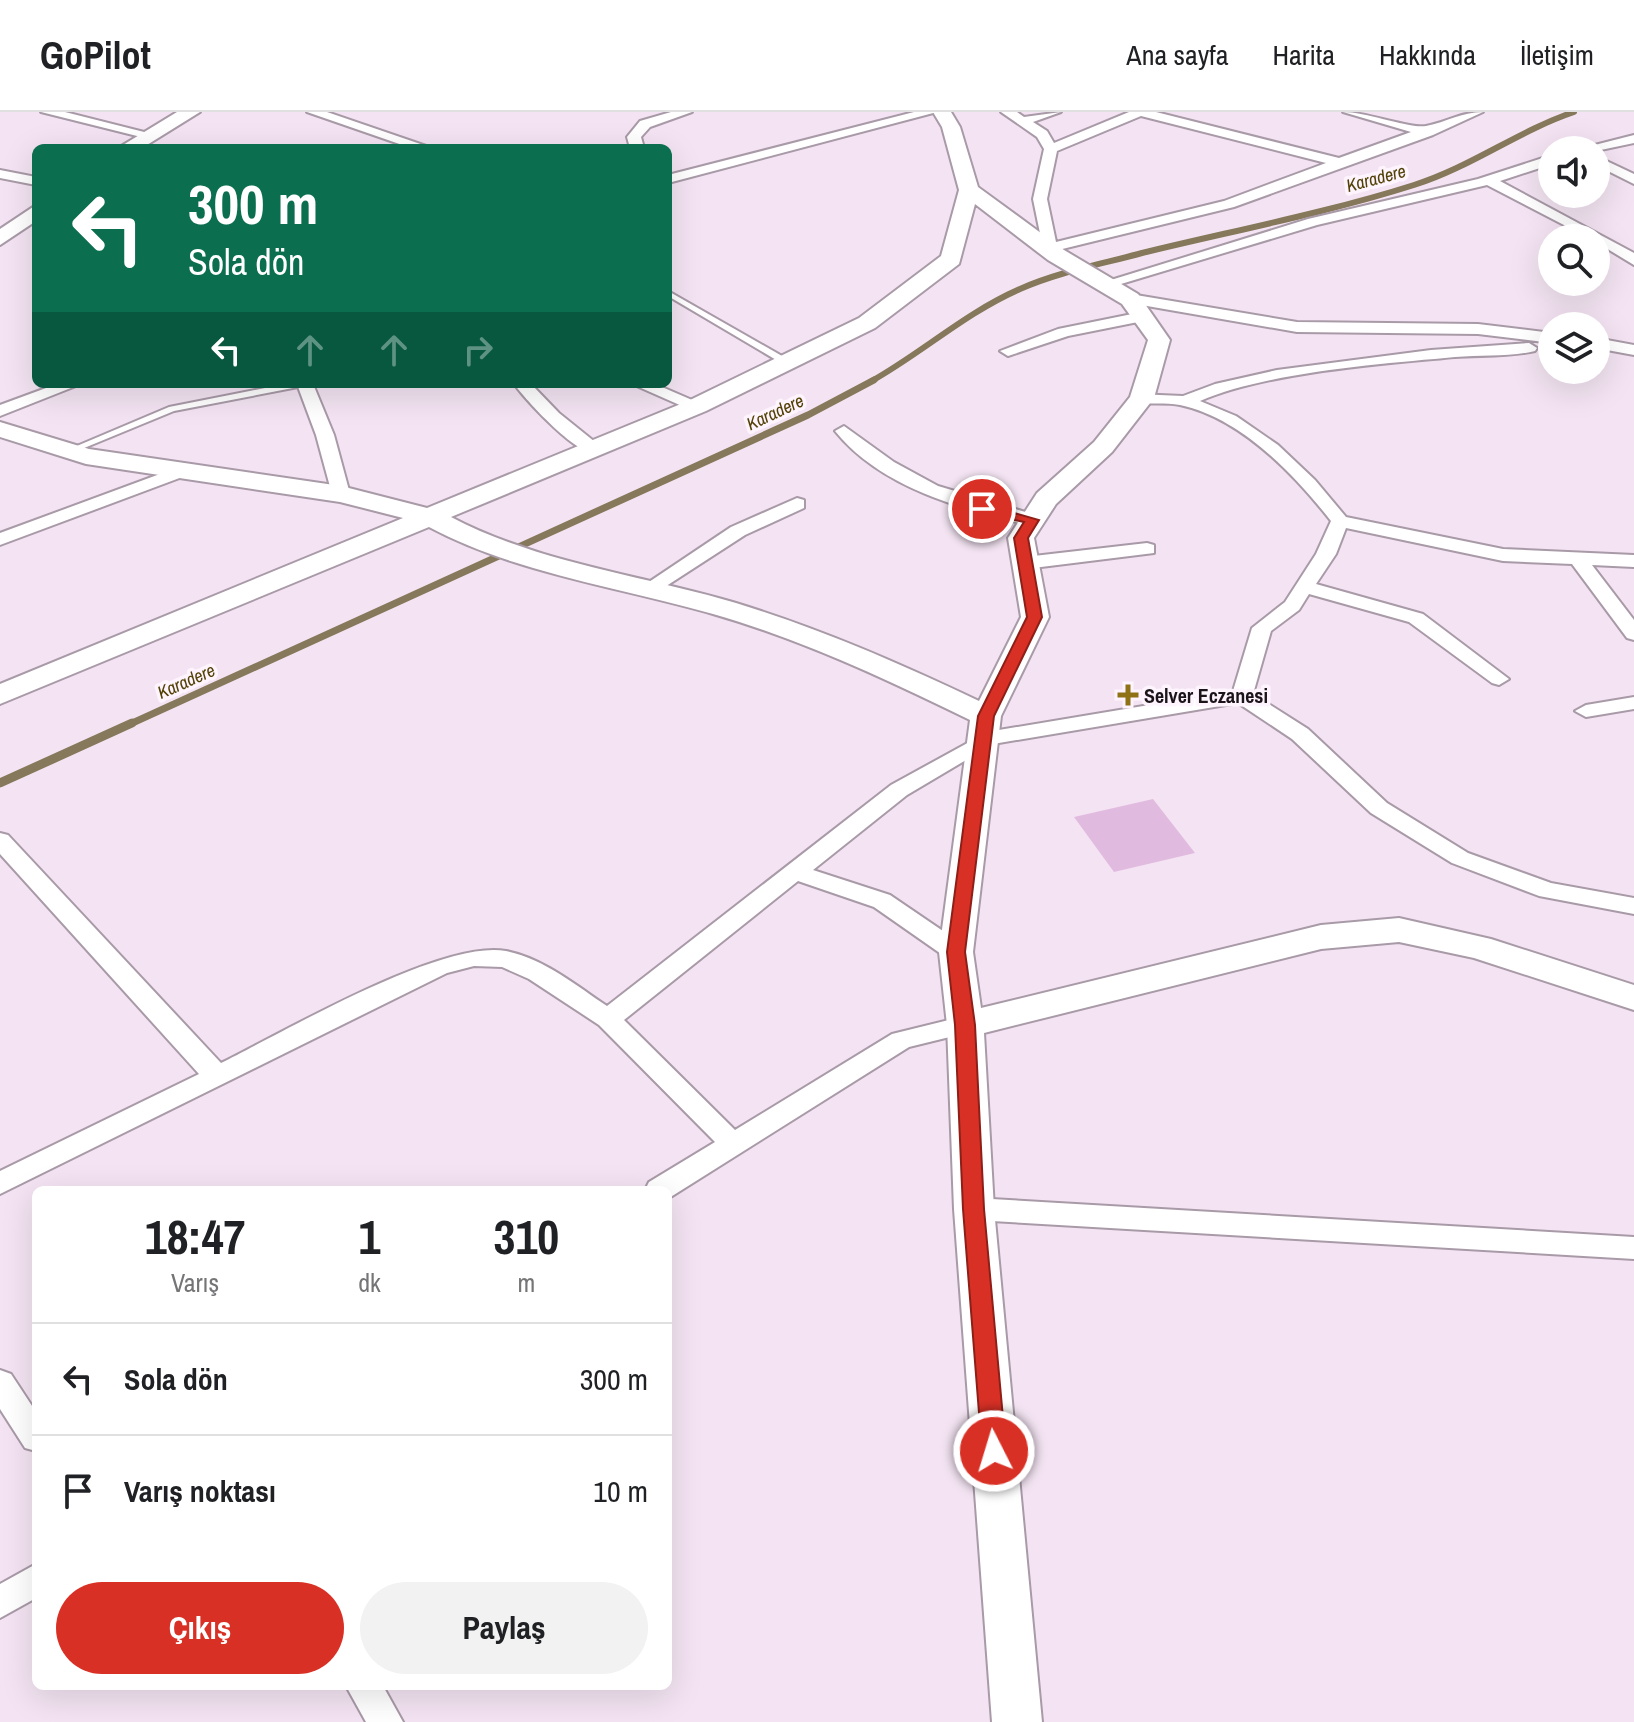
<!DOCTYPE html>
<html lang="tr">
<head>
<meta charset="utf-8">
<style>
  :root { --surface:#fff; --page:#f2f2f2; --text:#202124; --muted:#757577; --line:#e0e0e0; --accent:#d93025 }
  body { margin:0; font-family:"Archivo Narrow",sans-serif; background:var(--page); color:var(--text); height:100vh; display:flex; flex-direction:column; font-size:30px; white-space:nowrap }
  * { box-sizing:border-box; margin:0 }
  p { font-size:26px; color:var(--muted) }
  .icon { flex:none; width:44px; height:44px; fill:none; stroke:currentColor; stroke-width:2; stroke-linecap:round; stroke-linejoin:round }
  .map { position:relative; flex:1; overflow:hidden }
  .side { position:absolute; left:32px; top:1074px; width:640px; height:504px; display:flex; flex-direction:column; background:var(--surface); border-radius:12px; box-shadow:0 8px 32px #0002 }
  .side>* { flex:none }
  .guide { position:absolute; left:32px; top:32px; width:640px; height:244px; border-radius:12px; box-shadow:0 8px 32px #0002; background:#0b6e4f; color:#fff; overflow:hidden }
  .controls { position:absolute; left:1538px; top:24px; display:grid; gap:16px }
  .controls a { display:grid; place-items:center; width:72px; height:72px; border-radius:50%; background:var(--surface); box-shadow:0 8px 32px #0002; font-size:40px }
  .pin { position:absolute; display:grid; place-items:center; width:68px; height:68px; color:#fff; margin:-34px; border:4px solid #fff; border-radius:50%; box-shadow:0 2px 8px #0007 }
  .me { position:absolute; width:88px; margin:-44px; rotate:355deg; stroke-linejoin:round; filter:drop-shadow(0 0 6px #0008) }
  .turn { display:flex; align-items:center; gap:28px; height:168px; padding:0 24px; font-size:36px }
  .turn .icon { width:104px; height:104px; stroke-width:2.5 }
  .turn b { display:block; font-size:56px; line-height:68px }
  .lanes { display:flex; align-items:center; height:76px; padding:0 24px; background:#0003; justify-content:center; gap:40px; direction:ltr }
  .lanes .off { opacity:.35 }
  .eta { display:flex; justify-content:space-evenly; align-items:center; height:136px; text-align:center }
  .eta b { font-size:48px; font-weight:700; line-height:56px }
  .cta { display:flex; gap:16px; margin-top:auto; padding:16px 24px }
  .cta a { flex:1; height:92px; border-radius:48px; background:var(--accent); color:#fff; font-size:32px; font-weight:700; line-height:92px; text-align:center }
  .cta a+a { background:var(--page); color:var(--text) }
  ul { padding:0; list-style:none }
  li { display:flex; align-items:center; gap:24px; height:112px; padding:0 24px; border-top:2px solid var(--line) }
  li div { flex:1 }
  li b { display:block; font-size:30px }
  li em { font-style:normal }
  header { display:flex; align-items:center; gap:48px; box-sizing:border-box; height:112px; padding:0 40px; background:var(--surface); border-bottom:2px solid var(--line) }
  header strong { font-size:38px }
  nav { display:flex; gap:44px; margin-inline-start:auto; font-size:28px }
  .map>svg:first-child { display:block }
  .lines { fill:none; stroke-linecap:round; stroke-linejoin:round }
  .stream-far2 { stroke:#86785a; stroke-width:6 }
  .stream-far1 { stroke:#86785a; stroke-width:7 }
  .stream { stroke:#86785a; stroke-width:9 }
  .building { fill:#e1bbdf }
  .lane-casing { stroke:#a99aa8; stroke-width:4 }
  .street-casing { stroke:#a99aa8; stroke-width:4 }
  .secondary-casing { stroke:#a99aa8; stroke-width:4 }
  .lane { fill:#fff; fill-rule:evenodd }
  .street { fill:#fff; fill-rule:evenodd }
  .secondary { fill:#fff; fill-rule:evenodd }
  .route { fill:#d93025; stroke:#8d1f18; stroke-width:2 }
  .poi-dot { fill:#8f7116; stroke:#fdf4fd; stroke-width:3 }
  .labels { text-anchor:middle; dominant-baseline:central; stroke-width:7; stroke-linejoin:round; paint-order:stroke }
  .far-water-label { font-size:18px; font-style:italic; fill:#534005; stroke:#fdf4fd }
  .poi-label { font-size:20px; font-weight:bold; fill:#1b151a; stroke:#fdf4fd; text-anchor:start }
</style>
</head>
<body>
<header>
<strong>GoPilot</strong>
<nav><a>Ana sayfa</a><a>Harita</a><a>Hakkında</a><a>İletişim</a></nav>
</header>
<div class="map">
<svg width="1634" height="1610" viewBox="0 0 1634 1610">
  <rect width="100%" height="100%" fill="#f4e4f3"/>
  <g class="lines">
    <path class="stream-far2" d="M 870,270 C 922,241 965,201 1020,177 C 1058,160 1102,152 1142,141 C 1232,119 1326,101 1414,73 C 1471,55 1518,19 1574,0"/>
    <path class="stream-far1" d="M 128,613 L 808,303 L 874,268"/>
    <path class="stream" d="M 0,671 L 132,611"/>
  </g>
  <path class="building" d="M 1153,687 L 1195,741 L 1114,760 L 1074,705 Z"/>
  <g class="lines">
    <g class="lane-casing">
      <path id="lane" d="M 668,179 L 789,248 L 790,250 L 783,252 L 668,184 Z
        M 285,272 L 302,272 L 298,275 L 174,299 L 72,341 L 66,341 L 65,339 L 169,295 Z"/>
    </g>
    <g class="street-casing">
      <path id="street" d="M 41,0 L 65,0 L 156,23 L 149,27 Z
        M 307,0 L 327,0 L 432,36 L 411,36 Z
        M 671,0 L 692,0 L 650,15 L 641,25 L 644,36 L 630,36 L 627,25 L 640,9 Z
        M 914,0 L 937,0 L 668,71 L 668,63 Z
        M 1001,0 L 1017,0 L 1024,5 L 1061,0 L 1033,10 L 1047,19 L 1054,31 L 1129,0 L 1156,0 L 1339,46 L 1411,20 L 1343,0 C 1367,0 1410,17 1426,14 C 1447,10 1461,0 1483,0 L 1433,23 L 1234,95 L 1050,140 L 1043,136 L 1033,87 L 1044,37 L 1037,25 ZM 1141,4 L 1326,51 L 1224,89 L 1056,130 L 1047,87 L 1057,39 Z
        M 1634,23 L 1634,31 L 1596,39 L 1575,38 Z
        M 1552,43 L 1552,52 L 1500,69 L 1634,141 L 1634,153 L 1596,130 L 1596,126 L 1589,126 L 1487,73 L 1317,113 L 1111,175 L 1098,172 L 1308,107 L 1478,67 Z
        M 1596,44 L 1634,62 L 1634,72 L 1596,53 Z
        M 0,58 L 36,65 L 36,73 L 0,66 Z
        M 1130,182 L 1297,210 L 1478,212 L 1552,221 L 1552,231 L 1478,222 L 1297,220 L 1124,190 L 1122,187 Z
        M 1142,200 L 1148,202 L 1148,208 L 1068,224 L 1008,244 L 1000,239 L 1058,217 Z
        M 1596,226 L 1634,233 L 1634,243 L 1596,236 Z
        M 1529,231 L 1537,236 L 1535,239 C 1510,245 1481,243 1455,245 C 1381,252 1267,260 1200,289 L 1236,304 L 1278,333 L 1315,368 L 1346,405 L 1503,437 L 1634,443 L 1634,455 L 1592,453 L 1634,508 L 1634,528 L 1627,526 L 1572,452 L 1503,449 L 1346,416 L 1336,442 L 1316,472 L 1423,502 L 1509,567 L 1499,573 L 1492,571 L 1409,510 L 1309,482 L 1299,498 L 1271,519 L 1253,582 L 1308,617 L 1387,691 L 1468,741 L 1551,771 L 1634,786 L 1634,802 L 1539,784 L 1452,751 L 1371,701 L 1292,627 L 1238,591 L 993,632 L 907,683 L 813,758 L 890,783 L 965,834 L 968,840 L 965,846 L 947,846 L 874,795 L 798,769 L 624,908 L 735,1018 L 892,922 L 965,904 L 974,907 L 978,913 L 974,919 L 909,935 L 669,1086 L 668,1078 L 645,1078 L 649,1070 L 715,1030 L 599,913 L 529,867 L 502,855 L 474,854 L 447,861 L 0,1082 L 0,1059 L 199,962 L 0,742 L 0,721 L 8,723 L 221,951 C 284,920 442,827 506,839 C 543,846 577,874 607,894 L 891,673 L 973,628 L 975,622 L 1233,579 L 1252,516 L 1285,490 L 1316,442 L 1331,409 C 1294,362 1241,306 1180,293 C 1165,290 1150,293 1136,290 L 1136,282 L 1183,284 L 1215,272 L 1277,258 L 1431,238 Z
        M 57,272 L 81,272 L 0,304 L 0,293 Z
        M 297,272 L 313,272 L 334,323 L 350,382 L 347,386 L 341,387 L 332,382 L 316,323 Z
        M 514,272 L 531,272 L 559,301 L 600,334 L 600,342 C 579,347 527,289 514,272 Z
        M 632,272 L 655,272 L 706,294 L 697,299 L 691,298 Z
        M 844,314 L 894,350 L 938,374 L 1039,404 L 1041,408 L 1032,414 C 963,397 882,377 835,319 Z
        M 187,352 L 196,357 L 193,361 L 0,433 L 0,421 Z
        M 797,386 L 804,388 L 804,396 L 745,423 L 657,480 L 650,482 L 640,476 L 731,415 Z
        M 1147,431 L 1154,433 L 1154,441 L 1025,457 L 1015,451 L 1025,445 Z
        M 1634,585 L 1634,597 L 1586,605 L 1575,599 L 1586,593 Z
        M 974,1086 L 1634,1125 L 1634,1147 L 974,1108 L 964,1105 L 960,1097 L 964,1089 Z
        M 0,1258 L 11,1262 L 36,1300 L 36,1339 L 25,1336 L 0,1297 Z
        M 36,1452 L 36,1486 L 0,1506 L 0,1472 Z
        M 346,1574 L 383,1574 L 403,1610 L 366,1610 Z"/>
    </g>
    <g class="secondary-casing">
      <path id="secondary" d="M 177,0 L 200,0 L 142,36 L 118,36 Z
        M 933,0 L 951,0 L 960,15 L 978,75 L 1064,138 L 1138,182 L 1170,228 L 1154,286 L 1112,340 L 1056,392 L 1034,426 L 1049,505 L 1001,604 L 973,840 L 981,896 L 1321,813 L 1399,806 L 1491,827 L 1634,873 L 1634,898 L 1474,846 L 1399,830 L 1321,837 L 984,921 L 994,1097 L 1042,1610 L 992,1610 L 954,1097 L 947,913 L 939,840 L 970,608 C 886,567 803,528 713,502 C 619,475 515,461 429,415 L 0,592 L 0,572 L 403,406 L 340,390 L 86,352 L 0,325 L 0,310 L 89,337 L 341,374 L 427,396 L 688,289 L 859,206 L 941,144 L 959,78 L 942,15 ZM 975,92 L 1048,148 L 1122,192 L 1148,228 L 1130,285 L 1094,330 L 1037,381 L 1008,426 L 1021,505 L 979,589 C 899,551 821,517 736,491 C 642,463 538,451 451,405 L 706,299 L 875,216 L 959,152 Z
        M 36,93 L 36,109 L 0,133 L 0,117 Z"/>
    </g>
    <use href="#lane" class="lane"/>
    <use href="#street" class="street"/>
    <use href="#secondary" class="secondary"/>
  </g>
  <path class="route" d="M 982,392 L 1039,408 L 1028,426 L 1042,505 L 994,604 L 965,840 L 975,913 L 984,1097 L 1006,1339 L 1002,1346 L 994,1349 L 986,1346 L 982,1339 L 963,1097 L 955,913 L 947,840 L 978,604 L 1027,505 L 1014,426 L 1024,410 L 977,400 L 975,397 Z"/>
  <path class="poi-dot" d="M1124 571h8v8h8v8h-8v8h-8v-8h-8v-8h8z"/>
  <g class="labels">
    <g class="far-water-label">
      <text transform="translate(1376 66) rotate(-15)">Karadere</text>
      <text transform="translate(775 300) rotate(-25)">Karadere</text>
      <text transform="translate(186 569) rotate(-24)">Karadere</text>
    </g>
    <g class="poi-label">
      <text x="1144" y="583">Selver Eczanesi</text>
    </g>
  </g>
</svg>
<div class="controls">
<a><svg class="icon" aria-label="sound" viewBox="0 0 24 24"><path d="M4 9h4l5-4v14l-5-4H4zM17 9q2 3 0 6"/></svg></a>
<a><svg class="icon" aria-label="search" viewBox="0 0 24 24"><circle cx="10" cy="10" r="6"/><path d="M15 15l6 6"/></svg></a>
<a><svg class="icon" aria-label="layers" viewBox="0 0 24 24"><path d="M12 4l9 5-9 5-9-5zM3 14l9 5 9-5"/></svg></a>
</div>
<div class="pin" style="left:982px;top:397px;background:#d93025"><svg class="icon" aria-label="arrive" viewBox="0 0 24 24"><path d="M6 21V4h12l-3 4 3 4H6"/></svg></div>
<svg class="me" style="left:994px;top:1339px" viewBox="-20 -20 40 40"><circle r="17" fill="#d93025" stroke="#fff" stroke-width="3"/><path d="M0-11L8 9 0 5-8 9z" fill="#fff"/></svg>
<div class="guide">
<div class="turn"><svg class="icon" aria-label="left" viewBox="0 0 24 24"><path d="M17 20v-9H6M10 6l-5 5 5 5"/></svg><div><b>300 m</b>Sola dön</div></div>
<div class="lanes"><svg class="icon" aria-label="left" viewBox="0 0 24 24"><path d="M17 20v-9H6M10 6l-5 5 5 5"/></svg><svg class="icon off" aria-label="ahead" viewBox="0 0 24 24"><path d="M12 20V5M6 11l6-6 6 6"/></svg><svg class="icon off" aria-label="ahead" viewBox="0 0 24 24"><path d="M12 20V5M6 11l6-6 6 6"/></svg><svg class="icon off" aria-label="right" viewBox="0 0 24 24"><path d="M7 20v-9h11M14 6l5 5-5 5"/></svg></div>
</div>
<section class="side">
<div class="eta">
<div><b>18:47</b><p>Varış</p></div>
<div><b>1</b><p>dk</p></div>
<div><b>310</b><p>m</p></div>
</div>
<ul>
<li><svg class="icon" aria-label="left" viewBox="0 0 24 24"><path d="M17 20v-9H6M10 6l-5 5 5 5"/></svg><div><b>Sola dön</b></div><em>300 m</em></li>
<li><svg class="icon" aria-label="arrive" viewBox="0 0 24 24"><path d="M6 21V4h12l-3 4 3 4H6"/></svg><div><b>Varış noktası</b></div><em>10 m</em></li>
</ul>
<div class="cta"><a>Çıkış</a><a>Paylaş</a></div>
</section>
</div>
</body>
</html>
